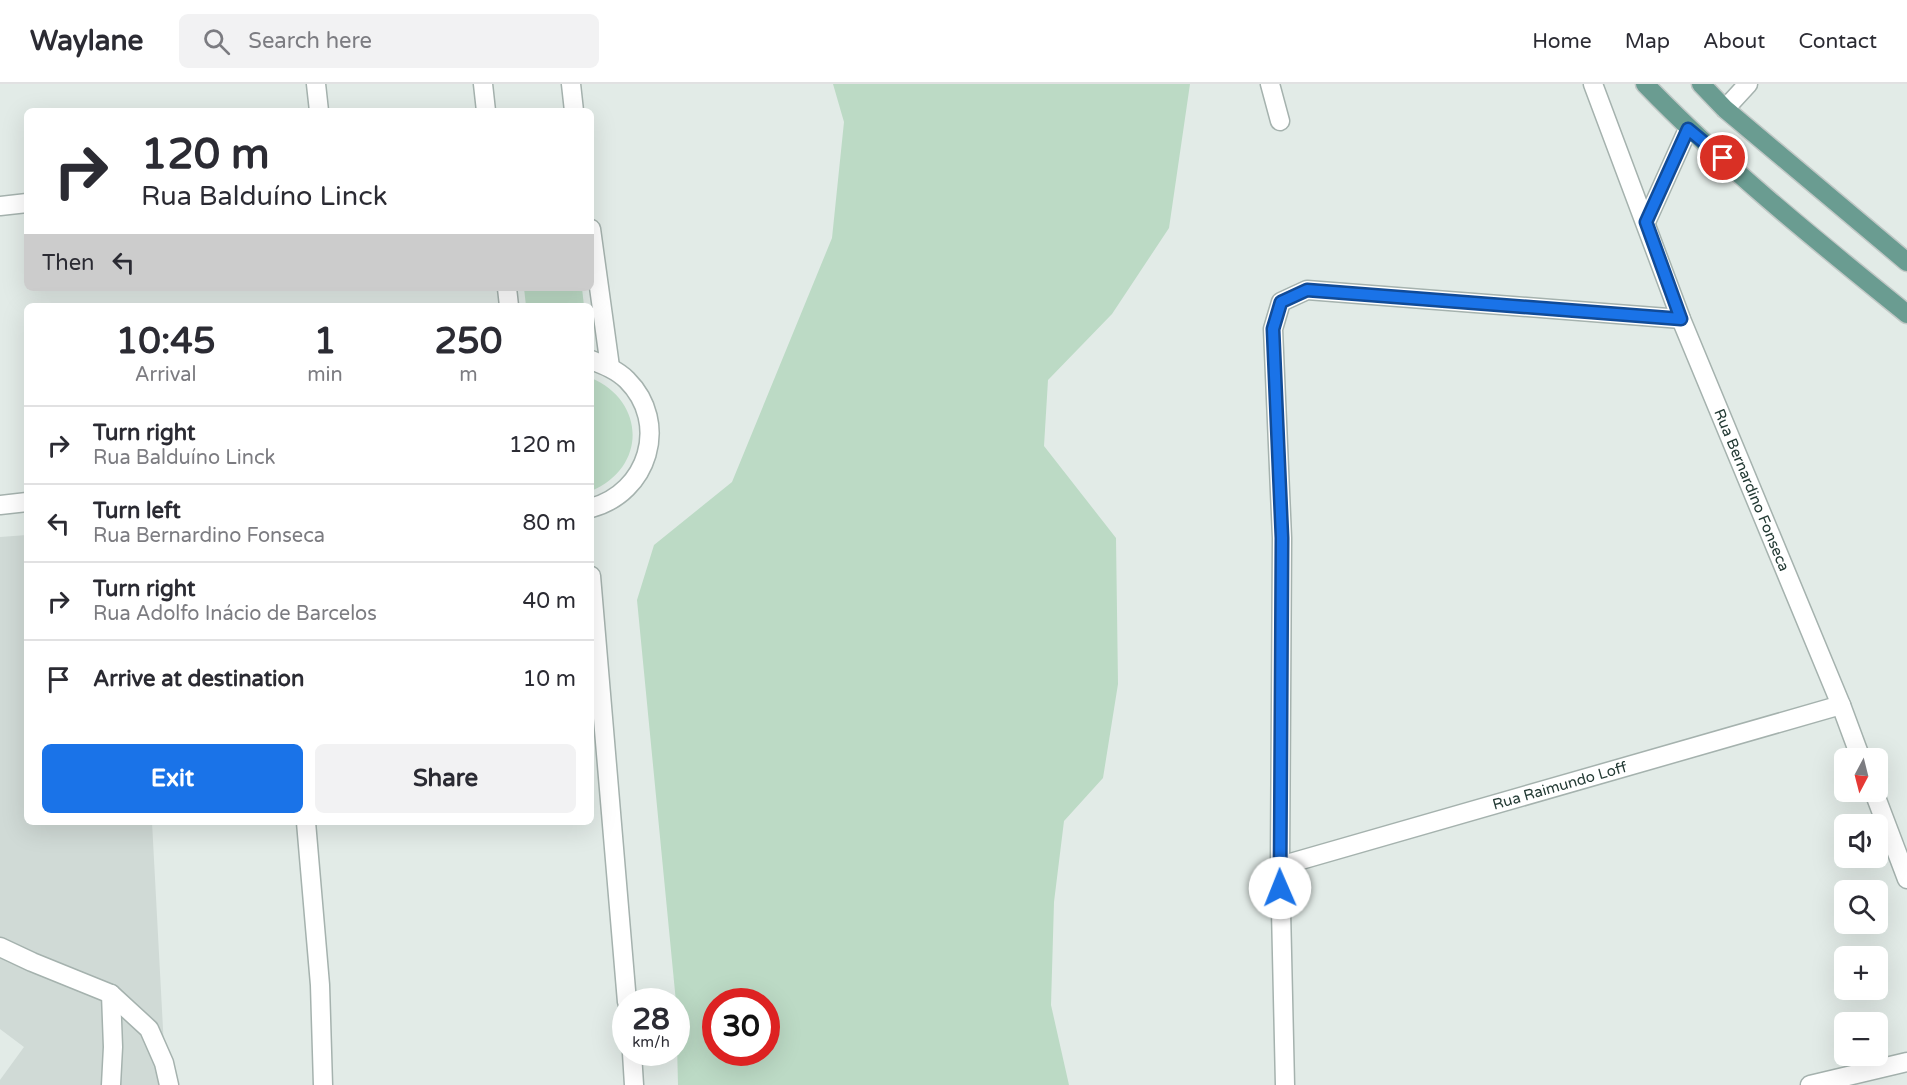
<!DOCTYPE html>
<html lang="en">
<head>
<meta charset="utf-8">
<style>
  :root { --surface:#fff; --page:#f2f2f3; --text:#2b2b33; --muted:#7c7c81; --line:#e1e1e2; --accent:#1a73e8 }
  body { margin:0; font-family:"Varela Round",sans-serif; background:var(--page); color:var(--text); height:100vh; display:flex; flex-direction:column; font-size:22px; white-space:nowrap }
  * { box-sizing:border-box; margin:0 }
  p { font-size:20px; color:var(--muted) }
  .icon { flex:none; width:33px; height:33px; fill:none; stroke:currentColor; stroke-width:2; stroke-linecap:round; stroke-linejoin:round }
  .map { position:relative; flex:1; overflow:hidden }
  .panel { position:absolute; left:24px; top:219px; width:570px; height:522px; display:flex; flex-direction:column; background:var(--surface); border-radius:9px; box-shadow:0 6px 24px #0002 }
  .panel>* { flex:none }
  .guide { position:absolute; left:24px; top:24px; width:570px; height:183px; border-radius:9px; box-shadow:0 6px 24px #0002; background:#fff; color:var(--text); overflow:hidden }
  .needle { width:39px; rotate:187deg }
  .tools { position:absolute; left:1834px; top:664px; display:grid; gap:12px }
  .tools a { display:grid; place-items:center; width:54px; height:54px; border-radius:9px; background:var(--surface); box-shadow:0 6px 24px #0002; font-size:30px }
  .speed { position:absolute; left:612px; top:904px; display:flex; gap:12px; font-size:30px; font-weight:700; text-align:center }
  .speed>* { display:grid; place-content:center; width:78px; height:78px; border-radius:50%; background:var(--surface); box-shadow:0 6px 24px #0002; line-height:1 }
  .speed small { font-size:15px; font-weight:400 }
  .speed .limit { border:9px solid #d22; background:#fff; color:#111 }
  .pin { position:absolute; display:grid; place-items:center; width:51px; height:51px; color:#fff; margin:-26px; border:3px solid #fff; border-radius:50%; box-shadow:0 2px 6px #0007 }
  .me { position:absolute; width:66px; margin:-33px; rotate:359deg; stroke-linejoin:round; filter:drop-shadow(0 0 4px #0008) }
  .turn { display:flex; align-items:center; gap:21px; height:126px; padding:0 18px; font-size:27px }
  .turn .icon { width:78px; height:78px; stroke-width:2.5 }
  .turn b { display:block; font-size:42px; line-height:51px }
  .then { display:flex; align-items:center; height:57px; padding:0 18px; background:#0003; gap:12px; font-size:22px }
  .eta { display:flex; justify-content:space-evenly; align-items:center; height:102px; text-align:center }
  .eta b { font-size:36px; font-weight:800; line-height:42px }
  .cta { display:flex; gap:12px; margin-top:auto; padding:12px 18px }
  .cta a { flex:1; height:69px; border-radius:9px; background:var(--accent); color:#fff; font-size:24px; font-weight:800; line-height:69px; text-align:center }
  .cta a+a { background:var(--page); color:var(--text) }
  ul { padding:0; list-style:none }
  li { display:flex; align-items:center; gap:18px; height:78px; padding:0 18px; border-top:2px solid var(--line) }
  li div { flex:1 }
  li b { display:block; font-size:22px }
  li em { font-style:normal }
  header { display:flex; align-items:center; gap:36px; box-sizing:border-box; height:84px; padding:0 30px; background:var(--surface); border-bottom:2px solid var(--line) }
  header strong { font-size:28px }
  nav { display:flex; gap:33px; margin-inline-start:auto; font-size:21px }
  .search { width:420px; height:54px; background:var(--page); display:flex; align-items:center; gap:15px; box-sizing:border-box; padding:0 21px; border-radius:9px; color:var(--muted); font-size:22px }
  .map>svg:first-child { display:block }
  .built { fill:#d0dad6 }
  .green { fill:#bcdac5; fill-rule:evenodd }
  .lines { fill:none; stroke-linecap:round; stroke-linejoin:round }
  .minor-casing { stroke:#a5b2ae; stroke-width:21 }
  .major-casing { stroke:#c1c8c6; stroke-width:21 }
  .minor { stroke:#fff; stroke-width:18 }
  .major { stroke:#6a9c91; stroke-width:18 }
  .route-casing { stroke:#114b97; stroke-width:15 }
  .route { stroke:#1a73e8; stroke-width:10 }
  .labels { text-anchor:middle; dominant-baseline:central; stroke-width:6; stroke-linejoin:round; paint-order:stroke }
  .street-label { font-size:15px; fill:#233a34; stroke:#f2f7f5 }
</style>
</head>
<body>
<header>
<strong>Waylane</strong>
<div class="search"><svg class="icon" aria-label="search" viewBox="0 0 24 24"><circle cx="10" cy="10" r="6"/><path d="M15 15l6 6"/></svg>Search here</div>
<nav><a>Home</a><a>Map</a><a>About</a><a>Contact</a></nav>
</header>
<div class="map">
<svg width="1907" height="1001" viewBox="0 0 1907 1001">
  <rect width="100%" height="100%" fill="#e2ebe7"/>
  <path class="built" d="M 27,451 L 27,738 L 152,738 L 166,1001 L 0,1001 L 0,996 L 24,963 L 0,945 L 0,453 Z"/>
  <path class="green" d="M 833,0 L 1190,0 L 1169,144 L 1112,230 L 1048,296 L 1044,362 L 1116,454 L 1118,600 L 1103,694 L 1064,737 L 1054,818 L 1051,921 L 1069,1001 L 678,1001 L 676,918 L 637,516 L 654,461 L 732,398 L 832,154 L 844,38 ZM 716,918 L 766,918 L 766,969 L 716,969 Z
    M 524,204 L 582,204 L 584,222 L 526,222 Z
    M 591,294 C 646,317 647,384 591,407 Z"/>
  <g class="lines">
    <g class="minor-casing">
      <g id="minor">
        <path d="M 316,0 L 319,27"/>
        <path d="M 483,0 L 486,27"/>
        <path d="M 571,0 L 574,27"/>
        <path d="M 1270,0 L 1280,37"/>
        <path id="s1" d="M 1593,0 L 1681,235 L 1841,621 L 1861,675"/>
        <path d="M 1725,25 L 1748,0"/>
        <path d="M 0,122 L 27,119"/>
        <path d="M 1646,138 L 1688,45"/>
        <path d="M 591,145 L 610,283"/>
        <path d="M 507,204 L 509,222"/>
        <path d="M 591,276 C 604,281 617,286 627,296 C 670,339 648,409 591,424"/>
        <path d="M 0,421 L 27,418"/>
        <path d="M 591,492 L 627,918"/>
        <path d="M 1874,708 L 1907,795"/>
        <path d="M 306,738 L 320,901 L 323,1001"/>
        <path id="s2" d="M 1280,782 L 1841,621"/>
        <path d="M 0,863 L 32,878 L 111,910 L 149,945 L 164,979 L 169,1001"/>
        <path d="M 632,969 L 634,1001"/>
        <path d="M 111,1001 L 113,963 L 111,910"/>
        <path d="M 1285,1001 L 1280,782 L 1282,454 L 1273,245 L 1281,218 L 1307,206 L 1681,235"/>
        <path d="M 1810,1001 L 1907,978"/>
      </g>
    </g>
    <g class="major-casing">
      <path id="major" d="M 1645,0 C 1726,84 1817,157 1907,230
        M 1701,0 L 1725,25 L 1907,178"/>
    </g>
    <use href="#minor" class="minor"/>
    <use href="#major" class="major"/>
  </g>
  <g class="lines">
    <g class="route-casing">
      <path id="route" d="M 1280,804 L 1282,454 L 1273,245 L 1281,218 L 1307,206 L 1681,235 L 1646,138 L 1688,45 L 1723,74"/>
    </g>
    <use href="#route" class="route"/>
  </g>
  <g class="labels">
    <g class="street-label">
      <text stroke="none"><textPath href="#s1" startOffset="436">Rua Bernardino Fonseca</textPath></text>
      <text stroke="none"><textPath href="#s2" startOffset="291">Rua Raimundo Loff</textPath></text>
    </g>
  </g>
</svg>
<div class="tools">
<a><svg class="needle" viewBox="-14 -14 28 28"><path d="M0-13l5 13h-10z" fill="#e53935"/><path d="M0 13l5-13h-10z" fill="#7c7c81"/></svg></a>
<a><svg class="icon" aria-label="sound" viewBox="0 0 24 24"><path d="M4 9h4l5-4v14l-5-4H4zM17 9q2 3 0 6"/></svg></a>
<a><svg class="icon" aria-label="search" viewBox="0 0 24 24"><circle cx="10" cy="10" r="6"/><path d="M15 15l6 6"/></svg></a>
<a>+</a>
<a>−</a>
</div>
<div class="speed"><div>28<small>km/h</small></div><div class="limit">30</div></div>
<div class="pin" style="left:1723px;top:74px;background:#d93025"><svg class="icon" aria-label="arrive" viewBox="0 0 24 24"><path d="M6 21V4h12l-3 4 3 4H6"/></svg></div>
<svg class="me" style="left:1280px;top:804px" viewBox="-20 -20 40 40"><circle r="19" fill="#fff"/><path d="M0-13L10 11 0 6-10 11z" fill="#1a73e8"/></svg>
<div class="guide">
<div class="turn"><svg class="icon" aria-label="right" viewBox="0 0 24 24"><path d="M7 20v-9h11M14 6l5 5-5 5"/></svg><div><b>120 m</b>Rua Balduíno Linck</div></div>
<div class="then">Then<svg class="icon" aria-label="left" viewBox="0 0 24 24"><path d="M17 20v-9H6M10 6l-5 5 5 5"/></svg></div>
</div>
<section class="panel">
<div class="eta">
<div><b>10:45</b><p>Arrival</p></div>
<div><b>1</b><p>min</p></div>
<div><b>250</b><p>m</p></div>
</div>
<ul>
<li><svg class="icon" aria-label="right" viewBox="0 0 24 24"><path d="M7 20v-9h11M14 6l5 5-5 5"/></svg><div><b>Turn right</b><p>Rua Balduíno Linck</p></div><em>120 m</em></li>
<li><svg class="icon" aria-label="left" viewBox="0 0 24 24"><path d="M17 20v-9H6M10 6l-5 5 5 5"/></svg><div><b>Turn left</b><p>Rua Bernardino Fonseca</p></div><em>80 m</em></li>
<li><svg class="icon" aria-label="right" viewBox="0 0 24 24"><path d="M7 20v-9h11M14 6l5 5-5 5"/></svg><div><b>Turn right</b><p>Rua Adolfo Inácio de Barcelos</p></div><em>40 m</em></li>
<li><svg class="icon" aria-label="arrive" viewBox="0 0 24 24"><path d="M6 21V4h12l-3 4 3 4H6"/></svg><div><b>Arrive at destination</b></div><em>10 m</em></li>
</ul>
<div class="cta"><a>Exit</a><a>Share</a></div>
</section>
</div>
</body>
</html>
